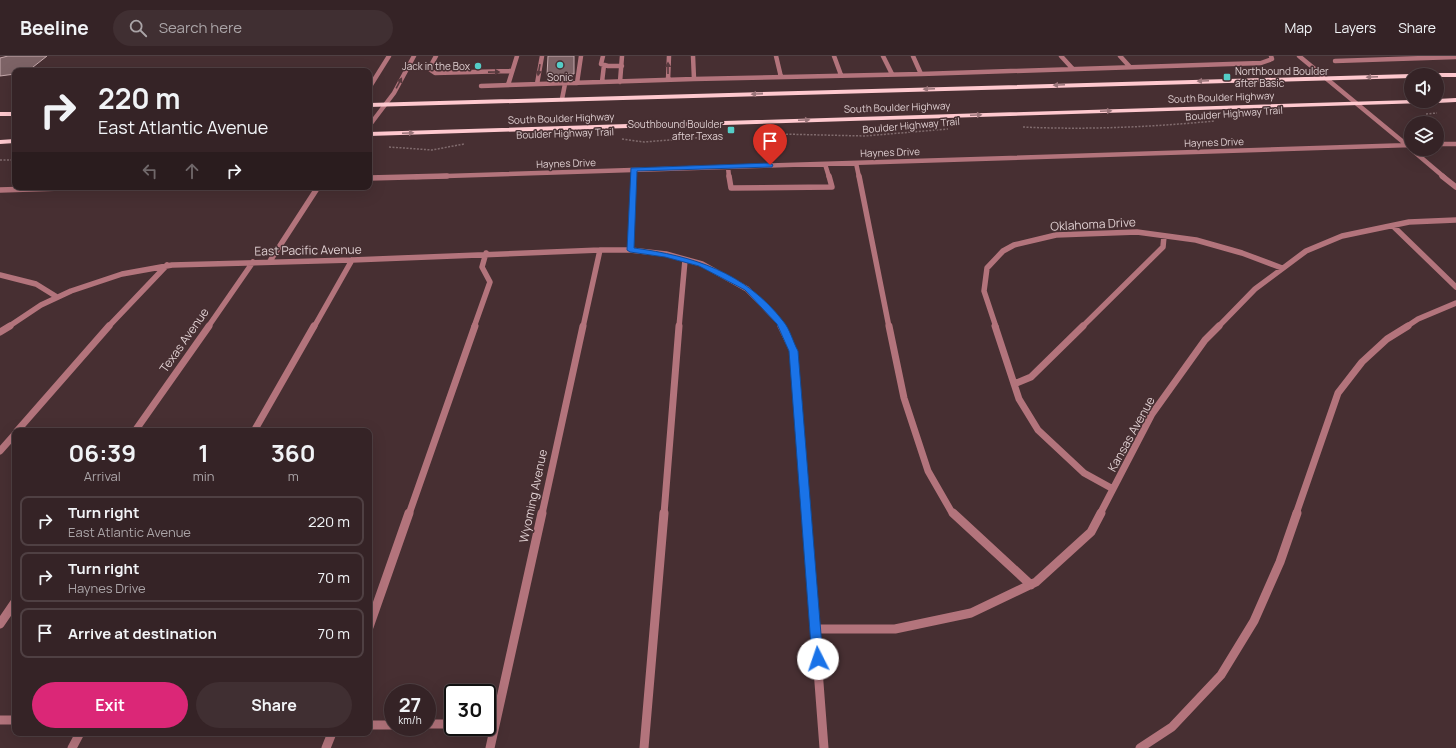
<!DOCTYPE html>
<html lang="en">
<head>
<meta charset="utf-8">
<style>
  :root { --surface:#352326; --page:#402f32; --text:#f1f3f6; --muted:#aaa4a7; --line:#4f4043; --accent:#db2777 }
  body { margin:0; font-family:Manrope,sans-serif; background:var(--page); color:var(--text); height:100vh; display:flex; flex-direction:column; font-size:15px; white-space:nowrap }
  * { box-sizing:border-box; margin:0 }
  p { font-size:13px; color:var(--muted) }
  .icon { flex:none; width:22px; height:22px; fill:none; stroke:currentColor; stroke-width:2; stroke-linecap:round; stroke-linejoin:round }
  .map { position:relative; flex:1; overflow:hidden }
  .details { position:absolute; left:12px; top:372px; width:360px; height:308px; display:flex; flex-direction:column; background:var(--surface); border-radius:8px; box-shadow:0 4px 16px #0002,0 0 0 1px var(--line) }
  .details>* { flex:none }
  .top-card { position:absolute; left:12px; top:12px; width:360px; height:122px; border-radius:8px; box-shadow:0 4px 16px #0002,0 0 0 1px var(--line); background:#352326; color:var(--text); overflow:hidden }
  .buttons { position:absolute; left:1404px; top:12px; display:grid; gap:8px }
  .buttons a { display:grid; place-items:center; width:40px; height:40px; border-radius:50%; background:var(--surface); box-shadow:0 4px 16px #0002,0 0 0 1px var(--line); font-size:20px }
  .speed { position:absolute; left:384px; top:628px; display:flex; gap:8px; font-size:20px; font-weight:700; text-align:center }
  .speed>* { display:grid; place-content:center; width:52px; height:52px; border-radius:50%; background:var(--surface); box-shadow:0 4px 16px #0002,0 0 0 1px var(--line); line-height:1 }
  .speed small { font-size:10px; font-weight:400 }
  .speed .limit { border:2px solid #111; border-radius:6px; background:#fff; color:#111 }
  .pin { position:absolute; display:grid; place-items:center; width:34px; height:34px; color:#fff; margin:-41px -17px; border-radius:50% 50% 50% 0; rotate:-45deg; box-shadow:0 0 4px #0007 }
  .pin .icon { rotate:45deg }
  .me { position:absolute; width:44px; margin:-22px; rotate:356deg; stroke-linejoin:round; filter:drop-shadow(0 0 3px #0008) }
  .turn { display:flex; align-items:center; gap:14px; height:84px; padding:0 20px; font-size:18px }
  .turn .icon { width:52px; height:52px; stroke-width:2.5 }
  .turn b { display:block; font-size:28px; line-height:34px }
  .lanes { display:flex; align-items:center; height:38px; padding:0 20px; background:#0003; justify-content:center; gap:20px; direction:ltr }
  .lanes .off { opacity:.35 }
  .eta { display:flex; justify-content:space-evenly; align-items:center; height:68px; text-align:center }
  .eta b { font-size:24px; font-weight:700; line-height:28px }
  .button { display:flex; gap:8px; margin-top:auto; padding:8px 20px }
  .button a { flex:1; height:46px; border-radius:24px; background:var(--accent); color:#fff; font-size:16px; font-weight:700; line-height:46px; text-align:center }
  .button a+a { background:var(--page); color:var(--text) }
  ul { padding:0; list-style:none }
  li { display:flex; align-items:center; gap:12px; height:50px; margin:0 8px 6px; padding:0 12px; border:2px solid var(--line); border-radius:8px }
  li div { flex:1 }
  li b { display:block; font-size:15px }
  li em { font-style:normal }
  header { display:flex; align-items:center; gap:24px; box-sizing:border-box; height:56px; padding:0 20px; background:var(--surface); border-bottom:1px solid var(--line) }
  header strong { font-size:19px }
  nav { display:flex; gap:22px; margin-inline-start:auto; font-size:14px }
  .search { width:280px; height:36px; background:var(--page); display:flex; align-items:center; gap:10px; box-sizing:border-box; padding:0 14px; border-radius:22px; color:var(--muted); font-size:15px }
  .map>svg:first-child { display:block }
  .building { fill:#7d6366; stroke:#c6a9ac }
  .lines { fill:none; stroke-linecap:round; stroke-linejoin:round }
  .path { stroke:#806b6d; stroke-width:1.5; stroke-dasharray:2 1.5; stroke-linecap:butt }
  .minor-far3 { stroke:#b3747c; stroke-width:4.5 }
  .minor-far2 { stroke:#b3747c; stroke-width:5.5 }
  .minor-far1 { stroke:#b3747c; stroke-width:7 }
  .minor { stroke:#b3747c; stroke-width:9 }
  .major { fill:#ffc9cf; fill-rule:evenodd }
  .oneway { fill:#57393d }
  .oneway2 { fill:#9a7479 }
  .route { fill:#1a73e8; stroke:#114b97 }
  .poi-dot { fill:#54cdc7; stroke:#472f32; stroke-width:1.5 }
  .labels { text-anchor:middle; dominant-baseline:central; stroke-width:3; stroke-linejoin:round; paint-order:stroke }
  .far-poi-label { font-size:10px; fill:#dfcfd1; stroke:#472f32; text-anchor:end }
  .far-street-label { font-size:10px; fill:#dfcfd1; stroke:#472f32 }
  .street-label { font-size:12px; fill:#dfcfd1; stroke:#472f32 }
</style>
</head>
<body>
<header>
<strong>Beeline</strong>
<div class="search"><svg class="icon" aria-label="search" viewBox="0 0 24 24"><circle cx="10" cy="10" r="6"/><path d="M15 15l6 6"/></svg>Search here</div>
<nav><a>Map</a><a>Layers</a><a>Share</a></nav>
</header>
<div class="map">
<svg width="1456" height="692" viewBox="0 0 1456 692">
  <rect width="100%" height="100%" fill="#472f32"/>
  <path class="building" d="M 8,0 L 47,0 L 28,15 L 15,15 L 15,18 L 0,20 L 0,2 Z
    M 548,0 L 574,0 L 574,18 L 547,19 Z"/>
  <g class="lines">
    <path class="path" d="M 1426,58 L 1437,57
      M 1023,71 C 1087,74 1151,71 1215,65
      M 779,78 L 865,80 L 948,73
      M 622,83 L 644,86 L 708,81
      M 389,91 L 432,94 L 464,88
      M 0,104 L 15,104"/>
    <path class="minor-far3" d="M 436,0 L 429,13 L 435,17 L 512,15
      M 603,0 L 601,8 L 608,10 L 622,10
      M 693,0 L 694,23 L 921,18
      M 776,0 L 781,21
      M 834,0 L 841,19
      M 883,0 L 892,18
      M 913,0 L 921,18 L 1261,7 L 1272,3 L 1271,0
      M 1061,0 L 1072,12
      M 1120,0 L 1130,11
      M 1299,0 L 1408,90
      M 1335,5 L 1456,1
      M 668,24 L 669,0
      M 602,26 L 604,9
      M 620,26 L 622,0
      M 577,27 L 581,0
      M 537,28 L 542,0
      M 508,29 L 517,0
      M 481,30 L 694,23
      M 369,32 L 389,0
      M 562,43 L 565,28
      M 369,70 L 394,37 L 414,0
      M 1437,88 L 1456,88
      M 1411,93 L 1444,121
      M 856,107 L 859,121
      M 825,108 L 829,121
      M 728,111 L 729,121
      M 415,121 L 1411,89
      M 634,121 L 634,114"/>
    <path class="minor-far2" d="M 729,120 L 731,132 L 832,131 L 829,120
      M 859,120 L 889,271
      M 1442,120 L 1456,131
      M 369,122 L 447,120
      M 0,134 L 93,131
      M 1393,170 L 1456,231
      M 630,194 L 634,120
      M 270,205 L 318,131
      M 0,219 L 36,228 L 57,241
      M 8,271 L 41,249 L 71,235 L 122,218 L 172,209 L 352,204 L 600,194 L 630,194 L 666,198 L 702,208 L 747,233 L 780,267 L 782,271
      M 108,271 L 167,209
      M 208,271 L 253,206
      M 314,271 L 352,204
      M 474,271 L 490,226 L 482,211 L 486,197
      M 583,271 L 600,194
      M 679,271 L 685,204
      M 996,271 L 984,235 L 987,212 L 1003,195 L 1014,189 L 1056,179 L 1137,176 L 1196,184 L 1242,197 L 1282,212
      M 1082,271 L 1163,191 L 1164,180
      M 1218,271 L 1255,233 L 1306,195 L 1342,180 L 1409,166 L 1456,164
      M 1406,271 L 1418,263 L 1456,247"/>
    <path class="minor-far1" d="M 781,270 L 793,295 L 806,458
      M 889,270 L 904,342 L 928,415 L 951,455 L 954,458
      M 995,270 L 1019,343 L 1038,374 L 1084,417 L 1113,433
      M 0,276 L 10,270
      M 1014,328 L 1031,321 L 1083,270
      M 17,375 L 109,270
      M 135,375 L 209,270
      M 254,375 L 314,270
      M 0,395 L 15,378
      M 409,458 L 475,270
      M 542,458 L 583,270
      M 664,458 L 679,270
      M 1100,458 L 1152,358 L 1205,284 L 1219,270
      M 1296,458 L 1338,337 L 1362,306 L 1387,283 L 1408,270"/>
    <path class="minor" d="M 806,457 L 824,692
      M 953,457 L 1031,529
      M 0,568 L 15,546
      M 369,571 L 409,457
      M 815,573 L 895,573 L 971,557 L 1036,526 L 1091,476 L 1101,457
      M 0,664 L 15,664
      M 427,668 L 453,668
      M 369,669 L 393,669
      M 72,692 L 80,677
      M 326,692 L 332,677
      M 490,692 L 542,457
      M 644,692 L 664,457
      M 1140,692 L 1172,671 L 1221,619 L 1254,565 L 1280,506 L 1297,457"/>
    <path class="major" d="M 1437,17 L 1456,17 L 1456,21 L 1437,21 L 1437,19 L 1434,19 Z
      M 1411,19 L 1411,22 L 369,51 L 369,47 L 1411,18 L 1413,19 Z
      M 1456,42 L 1456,46 L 1437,47 L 1434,45 L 1437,45 L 1437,43 Z
      M 1411,44 L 1411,45 L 1428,45 L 1425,47 L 369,80 L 369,76 Z
      M 0,56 L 15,56 L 15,60 L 0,60 Z
      M 15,83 L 15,87 L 0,88 L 0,84 Z"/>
  </g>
  <defs><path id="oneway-solid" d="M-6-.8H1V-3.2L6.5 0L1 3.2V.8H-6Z"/></defs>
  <g class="oneway">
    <use href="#oneway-solid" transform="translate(668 12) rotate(-90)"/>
    <use href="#oneway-solid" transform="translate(539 14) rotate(100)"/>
    <use href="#oneway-solid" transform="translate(494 16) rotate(-1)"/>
    <use href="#oneway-solid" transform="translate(399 27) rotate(-62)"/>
  </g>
  <g class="oneway2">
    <use href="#oneway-solid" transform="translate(1372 21) rotate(178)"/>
    <use href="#oneway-solid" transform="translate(1203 25) rotate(178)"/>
    <use href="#oneway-solid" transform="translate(1059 29) rotate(178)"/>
    <use href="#oneway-solid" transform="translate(929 33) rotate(178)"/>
    <use href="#oneway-solid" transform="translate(757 38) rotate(178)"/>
    <use href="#oneway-solid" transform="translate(1106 55) rotate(-2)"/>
    <use href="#oneway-solid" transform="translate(976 59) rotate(-2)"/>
    <use href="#oneway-solid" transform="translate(804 64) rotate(-2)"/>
    <use href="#oneway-solid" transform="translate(408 77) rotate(-2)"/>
  </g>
  <path class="route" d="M 770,107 L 773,109 L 772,111 L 637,115 L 634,192 C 693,200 745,216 783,265 C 790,273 793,286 798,295 L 823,603 L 822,607 L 818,609 L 813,607 L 812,603 L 789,295 L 777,268 L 745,234 L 699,210 L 665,201 L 630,196 L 627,194 L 631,112 Z"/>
  <g class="poi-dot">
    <circle cx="560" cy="9" r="4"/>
    <circle cx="478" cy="10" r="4"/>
    <rect x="1223" y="17" width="8" height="8" rx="2"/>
    <rect x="727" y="70" width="8" height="8" rx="2"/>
  </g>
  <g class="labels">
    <g class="far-poi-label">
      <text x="470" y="10">Jack in the Box</text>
      <text x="1235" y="15" text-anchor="start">Northbound Boulder<tspan x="1235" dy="12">after Basic</tspan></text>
      <text x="560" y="21" text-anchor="middle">Sonic</text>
      <text x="723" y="68">Southbound Boulder<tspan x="723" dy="12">after Texas</tspan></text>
    </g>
    <g class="far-street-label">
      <text transform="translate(1221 41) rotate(-2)">South Boulder Highway</text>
      <text transform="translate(897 51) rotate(-2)">South Boulder Highway</text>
      <text transform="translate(1234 57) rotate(-4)">Boulder Highway Trail</text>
      <text transform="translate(561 62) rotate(-2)">South Boulder Highway</text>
      <text transform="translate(911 69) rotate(-5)">Boulder Highway Trail</text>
      <text transform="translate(565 77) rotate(-2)">Boulder Highway Trail</text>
      <text transform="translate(1214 86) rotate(-2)">Haynes Drive</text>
      <text transform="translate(890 96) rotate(-2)">Haynes Drive</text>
      <text transform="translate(566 107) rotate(-2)">Haynes Drive</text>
    </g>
    <g class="street-label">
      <text transform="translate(1093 168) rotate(-3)">Oklahoma Drive</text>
      <text transform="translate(308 194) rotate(-1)">East Pacific Avenue</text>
      <text transform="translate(184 284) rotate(-55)">Texas Avenue</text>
      <text transform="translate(1131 378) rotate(-61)">Kansas Avenue</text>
      <text transform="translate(533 440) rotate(-78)">Wyoming Avenue</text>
    </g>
  </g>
</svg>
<div class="buttons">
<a><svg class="icon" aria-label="sound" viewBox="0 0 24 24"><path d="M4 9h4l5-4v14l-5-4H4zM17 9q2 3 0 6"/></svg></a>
<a><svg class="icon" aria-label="layers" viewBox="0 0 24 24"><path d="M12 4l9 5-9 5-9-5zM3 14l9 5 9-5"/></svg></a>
</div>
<div class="speed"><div>27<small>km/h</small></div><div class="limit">30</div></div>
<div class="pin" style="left:770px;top:109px;background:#d93025"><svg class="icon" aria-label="arrive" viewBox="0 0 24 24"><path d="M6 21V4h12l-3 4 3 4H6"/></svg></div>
<svg class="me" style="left:818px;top:603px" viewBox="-20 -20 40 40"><circle r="19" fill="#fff"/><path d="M0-13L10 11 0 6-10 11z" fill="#1a73e8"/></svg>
<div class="top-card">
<div class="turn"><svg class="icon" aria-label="right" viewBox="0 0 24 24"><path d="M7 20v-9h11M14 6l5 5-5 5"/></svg><div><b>220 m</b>East Atlantic Avenue</div></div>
<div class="lanes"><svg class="icon off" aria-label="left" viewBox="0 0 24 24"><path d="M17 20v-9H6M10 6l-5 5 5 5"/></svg><svg class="icon off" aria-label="ahead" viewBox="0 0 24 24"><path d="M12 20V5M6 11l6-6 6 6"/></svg><svg class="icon" aria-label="right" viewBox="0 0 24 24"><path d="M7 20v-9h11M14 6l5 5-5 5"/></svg></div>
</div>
<section class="details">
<div class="eta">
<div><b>06:39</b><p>Arrival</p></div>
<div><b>1</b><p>min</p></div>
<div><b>360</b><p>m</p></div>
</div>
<ul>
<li><svg class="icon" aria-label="right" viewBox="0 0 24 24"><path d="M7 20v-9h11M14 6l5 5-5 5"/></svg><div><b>Turn right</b><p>East Atlantic Avenue</p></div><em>220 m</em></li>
<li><svg class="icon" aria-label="right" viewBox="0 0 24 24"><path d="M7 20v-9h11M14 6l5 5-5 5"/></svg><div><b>Turn right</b><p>Haynes Drive</p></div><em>70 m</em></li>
<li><svg class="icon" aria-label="arrive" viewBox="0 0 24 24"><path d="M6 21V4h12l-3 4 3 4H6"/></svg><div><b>Arrive at destination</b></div><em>70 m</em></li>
</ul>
<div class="button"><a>Exit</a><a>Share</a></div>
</section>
</div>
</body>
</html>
